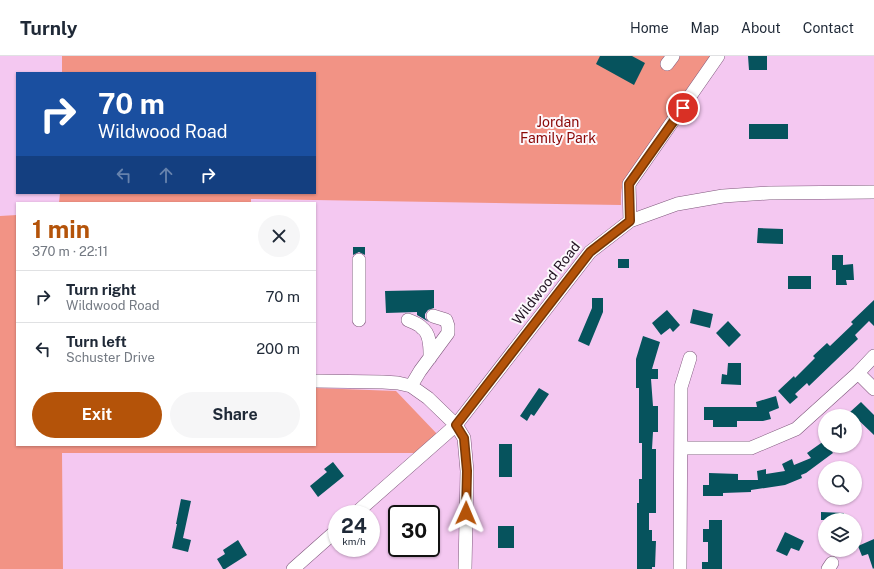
<!DOCTYPE html>
<html lang="en">
<head>
<meta charset="utf-8">
<style>
  :root { --surface:#fff; --page:#f6f6f7; --text:#1f2937; --muted:#747a83; --line:#e0e1e3; --accent:#b45309 }
  body { margin:0; font-family:"Public Sans",sans-serif; background:var(--page); color:var(--text); height:100vh; display:flex; flex-direction:column; font-size:15px; white-space:nowrap }
  * { box-sizing:border-box; margin:0 }
  p { font-size:13px; color:var(--muted) }
  .icon { flex:none; width:22px; height:22px; fill:none; stroke:currentColor; stroke-width:2; stroke-linecap:round; stroke-linejoin:round }
  .map { position:relative; flex:1; overflow:hidden }
  .panel { position:absolute; left:16px; top:146px; width:300px; height:244px; display:flex; flex-direction:column; background:var(--surface); border-radius:0px; box-shadow:0 1px 3px #0004 }
  .panel>* { flex:none }
  .top-card { position:absolute; left:16px; top:16px; width:300px; height:122px; border-radius:0px; box-shadow:0 1px 3px #0004; background:#1a4fa0; color:#fff; overflow:hidden }
  .fabs { position:absolute; left:818px; top:353px; display:grid; gap:8px }
  .fabs a { display:grid; place-items:center; width:44px; height:44px; border-radius:50%; background:var(--surface); box-shadow:0 1px 3px #0004; font-size:20px }
  .speed { position:absolute; left:328px; top:449px; display:flex; gap:8px; font-size:20px; font-weight:700; text-align:center }
  .speed>* { display:grid; place-content:center; width:52px; height:52px; border-radius:50%; background:var(--surface); box-shadow:0 1px 3px #0004; line-height:1 }
  .speed small { font-size:10px; font-weight:400 }
  .speed .limit { border:2px solid #111; border-radius:6px; background:#fff; color:#111 }
  .pin { position:absolute; display:grid; place-items:center; width:34px; height:34px; color:#fff; margin:-17px; border:2px solid #fff; border-radius:50%; box-shadow:0 1px 4px #0007 }
  .me { position:absolute; width:44px; margin:-22px; rotate:1deg; stroke-linejoin:round; filter:drop-shadow(0 0 3px #0008) }
  .turn { display:flex; align-items:center; gap:14px; height:84px; padding:0 16px; font-size:18px }
  .turn .icon { width:52px; height:52px; stroke-width:2.5 }
  .turn b { display:block; font-size:28px; line-height:34px }
  .lanes { display:flex; align-items:center; height:38px; padding:0 16px; background:#0003; justify-content:center; gap:20px; direction:ltr }
  .lanes .off { opacity:.35 }
  .round { display:grid; place-items:center; flex:none; width:42px; height:42px; border-radius:21px; background:var(--page) }
  .summary { display:flex; align-items:center; justify-content:space-between; height:68px; padding:0 16px }
  h1 { font-size:24px; font-weight:700; line-height:30px; color:var(--accent) }
  .primary-button { display:flex; gap:8px; margin-top:auto; padding:8px 16px }
  .primary-button a { flex:1; height:46px; border-radius:24px; background:var(--accent); color:#fff; font-size:16px; font-weight:700; line-height:46px; text-align:center }
  .primary-button a+a { background:var(--page); color:var(--text) }
  ul { padding:0; list-style:none }
  li { display:flex; align-items:center; gap:12px; height:52px; padding:0 16px; border-top:1px solid var(--line) }
  li div { flex:1 }
  li b { display:block; font-size:15px }
  li em { font-style:normal }
  header { display:flex; align-items:center; gap:24px; box-sizing:border-box; height:56px; padding:0 20px; background:var(--surface); border-bottom:1px solid var(--line) }
  header strong { font-size:19px }
  nav { display:flex; gap:22px; margin-inline-start:auto; font-size:14px }
  .map>svg:first-child { display:block }
  .green { fill:#f29385 }
  .building { fill:#06535d }
  .lines { fill:none; stroke-linecap:round; stroke-linejoin:round }
  .minor-casing { stroke:#7f587c; stroke-width:14 }
  .minor { stroke:#fff; stroke-width:13 }
  .route-casing { stroke:#753606; stroke-width:10 }
  .route { stroke:#b45309; stroke-width:7 }
  .labels { text-anchor:middle; dominant-baseline:central; stroke-width:4; stroke-linejoin:round; paint-order:stroke }
  .park-label { font-size:14px; fill:#8b0908; stroke:#fcf8fc }
  .street-label { font-size:14px; fill:#231423; stroke:#fcf8fc }
</style>
</head>
<body>
<header>
<strong>Turnly</strong>
<nav><a>Home</a><a>Map</a><a>About</a><a>Contact</a></nav>
</header>
<div class="map">
<svg width="874" height="513" viewBox="0 0 874 513">
  <rect width="100%" height="100%" fill="#f4c8f1"/>
  <path class="green" d="M 62,0 L 713,0 L 635,111 C 622,126 621,129 621,149 L 251,143 L 251,147 L 59,147 L 60,137 L 315,137 L 315,17 L 62,17 Z
    M 17,159 L 17,389 L 315,389 L 315,332 L 396,335 L 438,379 L 418,397 L 62,397 L 63,513 L 0,513 L 0,160 Z"/>
  <path class="building" d="M 600,0 L 632,0 L 645,7 L 634,29 L 596,8 Z
    M 748,0 L 767,0 L 767,14 L 749,14 Z
    M 749,68 L 788,68 L 788,83 L 749,83 Z
    M 758,172 L 783,173 L 783,188 L 757,187 Z
    M 353,191 L 365,191 L 365,199 L 359,196 L 353,199 Z
    M 832,199 L 843,199 L 843,209 L 853,208 L 854,224 L 846,224 L 847,229 L 836,229 L 836,214 L 832,214 Z
    M 618,203 L 629,203 L 629,212 L 618,212 Z
    M 788,220 L 811,220 L 811,233 L 788,233 Z
    M 434,234 L 434,252 L 428,254 L 425,258 L 425,262 L 429,266 L 417,259 L 417,256 L 386,257 L 385,235 Z
    M 592,242 L 603,242 L 603,256 L 589,290 L 578,285 L 592,252 Z
    M 874,244 L 874,270 L 869,265 L 855,279 L 858,283 L 809,330 L 807,327 L 795,338 L 798,341 L 790,348 L 778,335 L 794,320 L 795,322 L 815,302 L 813,300 L 827,287 L 830,290 L 853,268 L 851,266 Z
    M 693,253 L 713,258 L 710,272 L 690,267 Z
    M 667,254 L 680,269 L 673,276 L 670,272 L 661,279 L 652,267 Z
    M 728,265 L 741,279 L 729,291 L 716,277 Z
    M 643,280 L 660,286 L 652,313 L 658,313 L 658,323 L 651,323 L 653,350 L 658,350 L 658,376 L 653,376 L 652,393 L 656,393 L 656,457 L 649,457 L 649,474 L 652,474 L 652,485 L 656,485 L 655,511 L 652,511 L 652,513 L 637,513 L 637,447 L 639,447 L 639,423 L 642,423 L 642,387 L 639,387 L 639,332 L 636,332 L 636,303 Z
    M 728,307 L 741,307 L 741,329 L 721,328 L 722,318 L 727,319 Z
    M 539,332 L 549,338 L 534,360 L 531,358 L 527,365 L 520,360 Z
    M 776,340 L 779,352 L 769,356 L 771,363 L 763,365 L 737,365 L 737,371 L 713,371 L 713,364 L 704,364 L 704,351 L 757,351 L 756,346 Z
    M 861,346 L 874,359 L 874,379 L 850,356 Z
    M 824,385 L 825,390 L 828,390 L 833,397 L 806,417 L 801,419 L 802,422 L 785,429 L 751,434 L 751,436 L 723,437 L 723,440 L 703,440 L 703,429 L 709,429 L 709,417 L 738,418 L 738,424 L 758,424 L 757,415 L 766,413 L 766,418 L 785,415 L 782,408 L 792,403 L 794,409 L 811,402 L 807,397 Z
    M 499,388 L 512,388 L 512,421 L 499,421 Z
    M 333,406 L 344,420 L 318,441 L 310,430 L 327,416 L 324,413 Z
    M 181,443 L 191,445 L 183,482 L 191,484 L 188,496 L 172,492 L 177,468 L 176,468 Z
    M 821,456 L 844,457 L 843,464 L 821,464 Z
    M 709,464 L 722,464 L 722,513 L 702,513 L 702,506 L 708,506 L 708,486 L 703,486 L 703,473 L 709,473 Z
    M 498,470 L 514,470 L 514,492 L 498,492 Z
    M 785,476 L 804,485 L 799,495 L 791,492 L 787,500 L 776,495 Z
    M 874,483 L 874,512 L 873,513 L 868,498 L 862,500 L 858,490 Z
    M 238,484 L 247,499 L 225,513 L 223,513 L 217,503 L 225,498 L 223,494 Z"/>
  <g class="lines">
    <g class="minor-casing">
      <path id="minor" d="M 667,8 L 673,0
        M 630,165 L 629,128 L 718,0
        M 359,204 L 359,264
        M 408,264 C 412,266 419,268 422,272 C 431,278 430,293 430,302
        M 858,317 L 874,333
        M 315,325 L 383,326 L 398,327 L 411,330 L 428,342 L 456,369 L 464,382 L 467,415 L 465,513
        M 411,330 L 420,315 L 448,277 L 448,270 L 446,264 L 433,260
        M 681,392 L 751,392 L 796,373 L 858,317 L 874,300
        M 355,458 L 456,369 L 590,196 L 630,165 L 677,148 L 723,140 L 769,137 L 874,136
        M 293,513 L 337,474
        M 680,513 L 681,331 L 690,302
        M 828,513 L 832,507"/>
    </g>
    <use href="#minor" class="minor"/>
  </g>
  <g class="lines">
    <g class="route-casing">
      <path id="route" d="M 466,457 L 467,415 L 464,382 L 456,369 L 590,196 L 630,165 L 629,128 L 683,52"/>
    </g>
    <use href="#route" class="route"/>
  </g>
  <g class="labels">
    <g class="park-label">
      <text x="558" y="66">Jordan<tspan x="558" dy="16">Family Park</tspan></text>
    </g>
    <g class="street-label">
      <text transform="translate(546 227) rotate(-52)">Wildwood Road</text>
    </g>
  </g>
</svg>
<div class="fabs">
<a><svg class="icon" aria-label="sound" viewBox="0 0 24 24"><path d="M4 9h4l5-4v14l-5-4H4zM17 9q2 3 0 6"/></svg></a>
<a><svg class="icon" aria-label="search" viewBox="0 0 24 24"><circle cx="10" cy="10" r="6"/><path d="M15 15l6 6"/></svg></a>
<a><svg class="icon" aria-label="layers" viewBox="0 0 24 24"><path d="M12 4l9 5-9 5-9-5zM3 14l9 5 9-5"/></svg></a>
</div>
<div class="speed"><div>24<small>km/h</small></div><div class="limit">30</div></div>
<div class="pin" style="left:683px;top:52px;background:#d93025"><svg class="icon" aria-label="arrive" viewBox="0 0 24 24"><path d="M6 21V4h12l-3 4 3 4H6"/></svg></div>
<svg class="me" style="left:466px;top:457px" viewBox="-20 -20 40 40"><path d="M0-17L14 15 0 8-14 15z" fill="#b45309" stroke="#fff" stroke-width="4"/></svg>
<div class="top-card">
<div class="turn"><svg class="icon" aria-label="right" viewBox="0 0 24 24"><path d="M7 20v-9h11M14 6l5 5-5 5"/></svg><div><b>70 m</b>Wildwood Road</div></div>
<div class="lanes"><svg class="icon off" aria-label="left" viewBox="0 0 24 24"><path d="M17 20v-9H6M10 6l-5 5 5 5"/></svg><svg class="icon off" aria-label="ahead" viewBox="0 0 24 24"><path d="M12 20V5M6 11l6-6 6 6"/></svg><svg class="icon" aria-label="right" viewBox="0 0 24 24"><path d="M7 20v-9h11M14 6l5 5-5 5"/></svg></div>
</div>
<section class="panel">
<div class="summary"><div><h1>1 min</h1><p>370 m · 22:11</p></div><a class="round"><svg class="icon" aria-label="close" viewBox="0 0 24 24"><path d="M6 6l12 12M18 6L6 18"/></svg></a></div>
<ul>
<li><svg class="icon" aria-label="right" viewBox="0 0 24 24"><path d="M7 20v-9h11M14 6l5 5-5 5"/></svg><div><b>Turn right</b><p>Wildwood Road</p></div><em>70 m</em></li>
<li><svg class="icon" aria-label="left" viewBox="0 0 24 24"><path d="M17 20v-9H6M10 6l-5 5 5 5"/></svg><div><b>Turn left</b><p>Schuster Drive</p></div><em>200 m</em></li>
</ul>
<div class="primary-button"><a>Exit</a><a>Share</a></div>
</section>
</div>
</body>
</html>
